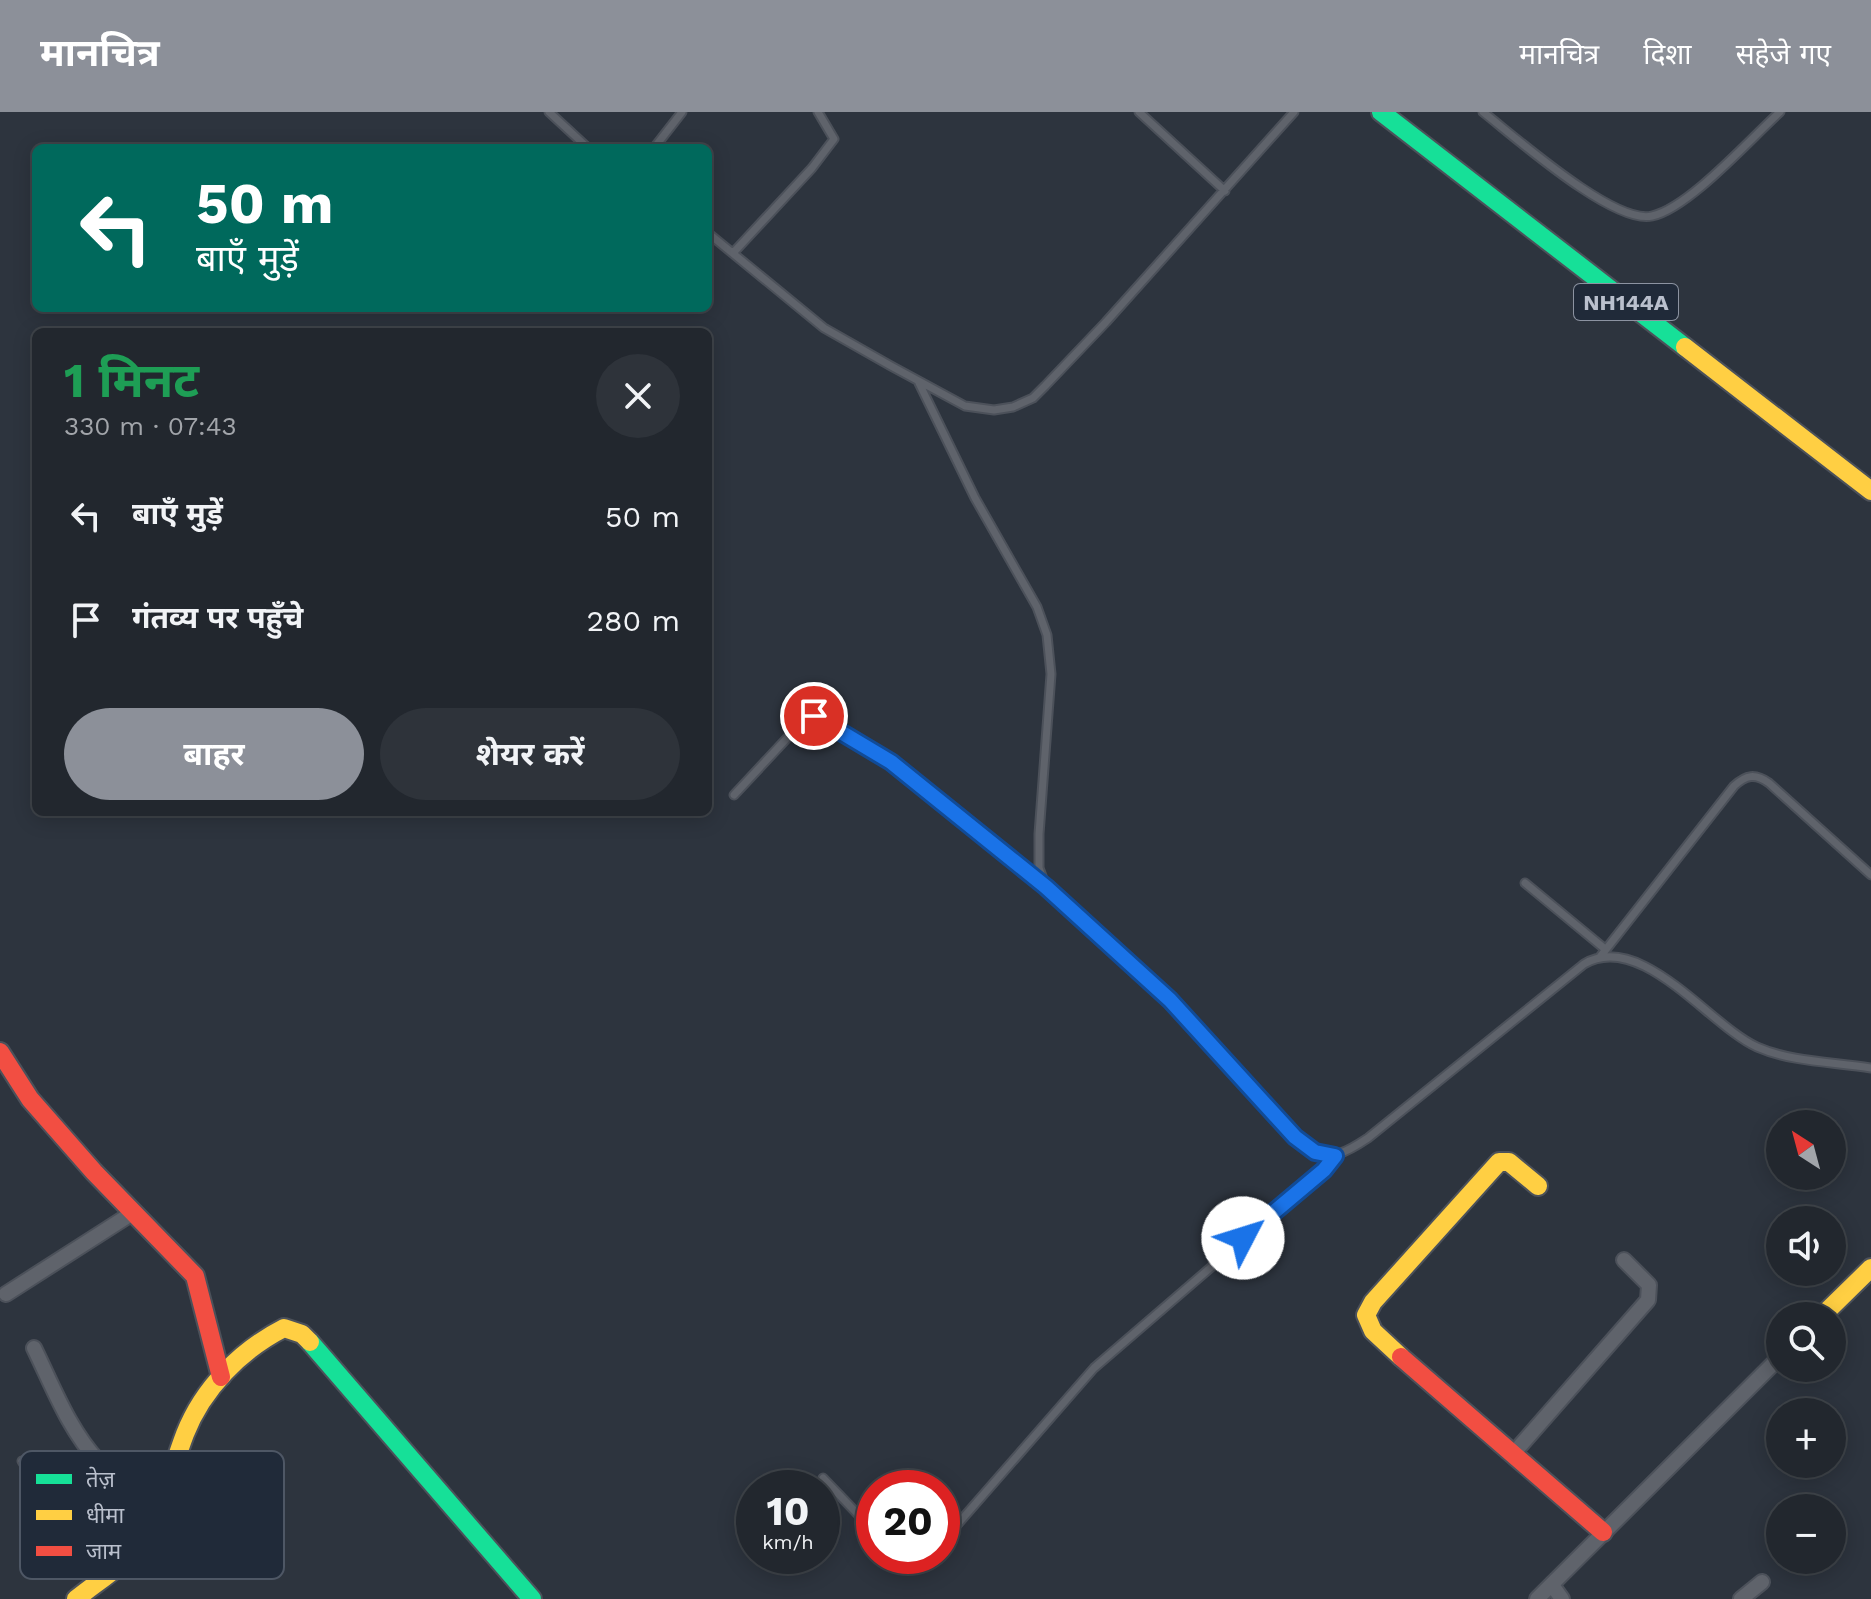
<!DOCTYPE html>
<html lang="hi">
<head>
<meta charset="utf-8">
<style>
  :root { --surface:#22272e; --page:#2e333a; --text:#f1f3f6; --muted:#a2a5aa; --line:#3f444a; --accent:#8c9099 }
  body { margin:0; font-family:"Work Sans","Noto Sans Devanagari",sans-serif; background:var(--page); color:var(--text); height:100vh; display:flex; flex-direction:column; font-size:30px; white-space:nowrap }
  * { box-sizing:border-box; margin:0 }
  p { font-size:26px; color:var(--muted) }
  .icon { flex:none; width:44px; height:44px; fill:none; stroke:currentColor; stroke-width:2; stroke-linecap:round; stroke-linejoin:round }
  .map { position:relative; flex:1; overflow:hidden }
  .details { position:absolute; left:32px; top:216px; width:680px; height:488px; display:flex; flex-direction:column; background:var(--surface); border-radius:12px; box-shadow:0 4px 20px #0003,0 0 0 2px var(--line) }
  .details>* { flex:none }
  .top-card { position:absolute; left:32px; top:32px; width:680px; height:168px; border-radius:12px; box-shadow:0 4px 20px #0003,0 0 0 2px var(--line); background:#00695c; color:#fff; overflow:hidden }
  .needle { width:52px; rotate:324deg }
  .fabs { position:absolute; left:1766px; top:998px; display:grid; gap:16px }
  .fabs a { display:grid; place-items:center; width:80px; height:80px; border-radius:50%; background:var(--surface); box-shadow:0 4px 20px #0003,0 0 0 2px var(--line); font-size:40px }
  .speed { position:absolute; left:736px; top:1358px; display:flex; gap:16px; font-size:40px; font-weight:700; text-align:center }
  .speed>* { display:grid; place-content:center; width:104px; height:104px; border-radius:50%; background:var(--surface); box-shadow:0 4px 20px #0003,0 0 0 2px var(--line); line-height:1 }
  .speed small { font-size:20px; font-weight:400 }
  .speed .limit { border:12px solid #d22; background:#fff; color:#111 }
  .pin { position:absolute; display:grid; place-items:center; width:68px; height:68px; color:#fff; margin:-34px; border:4px solid #fff; border-radius:50%; box-shadow:0 2px 8px #0007 }
  .me { position:absolute; width:88px; margin:-44px; rotate:50deg; stroke-linejoin:round; filter:drop-shadow(0 0 6px #0008) }
  .turn { display:flex; align-items:center; gap:28px; height:168px; padding:0 32px; font-size:36px }
  .turn .icon { width:104px; height:104px; stroke-width:2.5 }
  .turn b { display:block; font-size:56px; line-height:68px }
  .round { display:grid; place-items:center; flex:none; width:84px; height:84px; border-radius:42px; background:var(--page) }
  .summary { display:flex; align-items:center; justify-content:space-between; height:136px; padding:0 32px }
  h1 { font-size:48px; font-weight:700; line-height:60px; color:#1e9e55 }
  .primary-button { display:flex; gap:16px; margin-top:auto; padding:16px 32px }
  .primary-button a { flex:1; height:92px; border-radius:48px; background:var(--accent); color:#fff; font-size:32px; font-weight:700; line-height:92px; text-align:center }
  .primary-button a+a { background:var(--page); color:var(--text) }
  ul { padding:0; list-style:none }
  li { display:flex; align-items:center; gap:24px; height:104px; padding:0 32px }
  li div { flex:1 }
  li b { display:block; font-size:30px }
  li em { font-style:normal }
  header { display:flex; align-items:center; gap:48px; box-sizing:border-box; height:112px; padding:0 40px; background:var(--accent); color:#fff }
  header strong { font-size:38px }
  nav { display:flex; gap:44px; margin-inline-start:auto; font-size:28px }
  .map>svg:first-child { display:block }
  .lines { fill:none; stroke-linecap:round; stroke-linejoin:round }
  .lane-casing { stroke:#4c515a; stroke-width:11 }
  .street-casing { stroke:#4c515a; stroke-width:18 }
  .fast-casing { stroke:#4c515a; stroke-width:22 }
  .slow-casing { stroke:#4c515a; stroke-width:22 }
  .jam-casing { stroke:#4c515a; stroke-width:22 }
  .lane { stroke:#5f636b; stroke-width:7 }
  .street { stroke:#5f636b; stroke-width:14 }
  .fast { stroke:#16e098; stroke-width:18 }
  .slow { stroke:#ffcf43; stroke-width:18 }
  .jam { stroke:#f24e42; stroke-width:18 }
  .route-casing { stroke:#114b97; stroke-width:20 }
  .route { stroke:#1a73e8; stroke-width:14 }
  .labels { text-anchor:middle; dominant-baseline:central; stroke-width:8; stroke-linejoin:round; paint-order:stroke }
  .shield { fill:#202a39; stroke:#8c93a1; stroke-width:2 }
  .shield-label { font-size:22px; font-weight:bold; fill:#bac0cd }
  .key { fill:#202a39; stroke:#4e5765; stroke-width:2 }
  .key-label { font-size:22px; fill:#bac0cd }
</style>
</head>
<body>
<header>
<strong>मानचित्र</strong>
<nav><a>मानचित्र</a><a>दिशा</a><a>सहेजे गए</a></nav>
</header>
<div class="map">
<svg width="1871" height="1487" viewBox="0 0 1871 1487">
  <rect width="100%" height="100%" fill="#2d343e"/>
  <g class="lines">
    <g class="lane-casing">
      <path id="lane" d="M 549,0 L 588,36
        M 1139,0 L 1225,79
        M 1483,0 C 1515,25 1614,113 1652,104 C 1689,96 1750,27 1780,0
        M 654,36 L 682,0
        M 708,121 L 824,216 L 891,254 L 965,294 L 994,298 L 1013,295 L 1033,286 L 1045,274 L 1106,210 L 1294,0
        M 734,140 L 812,56 L 834,27 L 818,0
        M 919,271 L 975,386 L 1037,495 L 1047,523 L 1051,562 L 1039,722 L 1039,756 L 1046,775 L 1170,888 L 1307,1036 C 1332,1050 1347,1040 1368,1026 L 1584,852 C 1641,818 1710,914 1757,935 C 1791,950 1834,950 1871,956
        M 734,683 L 803,609 L 814,604 L 891,650 L 1043,772
        M 1525,771 L 1605,837
        M 1600,845 L 1734,674 C 1746,663 1755,661 1769,671 L 1871,763
        M 22,1349 L 63,1414 L 102,1463
        M 823,1366 L 874,1419
        M 942,1430 L 1094,1256 L 1324,1058 L 1335,1044
        M 897,1444 L 912,1450 L 928,1444"/>
    </g>
    <g class="street-casing">
      <path id="street" d="M 6,1182 L 134,1100
        M 34,1236 C 53,1275 69,1318 99,1350 C 116,1368 137,1383 155,1400
        M 1512,1343 L 1648,1188 L 1649,1173 L 1624,1148
        M 1552,1473 L 1562,1487
        M 1537,1487 L 1780,1245
        M 1741,1487 L 1762,1470"/>
    </g>
    <g class="fast-casing">
      <path id="fast" d="M 1381,0 L 1685,235
        M 310,1230 L 532,1487"/>
    </g>
    <g class="slow-casing">
      <path id="slow" d="M 1685,235 L 1871,379
        M 1822,1204 L 1871,1156
        M 1401,1245 L 1373,1219 L 1366,1203 L 1373,1190 L 1499,1050 L 1509,1050 L 1538,1074
        M 76,1487 C 98,1469 130,1450 145,1425 C 163,1394 172,1356 185,1322 C 203,1276 241,1238 284,1216 L 302,1222 L 310,1230"/>
    </g>
    <g class="jam-casing">
      <path id="jam" d="M 0,940 L 30,987 L 94,1060 L 195,1164 L 221,1265
        M 1401,1245 L 1603,1420"/>
    </g>
    <use href="#lane" class="lane"/>
    <use href="#street" class="street"/>
    <use href="#fast" class="fast"/>
    <use href="#slow" class="slow"/>
    <use href="#jam" class="jam"/>
  </g>
  <g class="lines">
    <g class="route-casing">
      <path id="route" d="M 814,604 L 891,650 L 1046,775 L 1170,888 L 1295,1025 L 1315,1040 L 1335,1044 L 1324,1058 L 1243,1126"/>
    </g>
    <use href="#route" class="route"/>
  </g>
  <g class="labels">
    <rect class="shield" x="1574" y="172" width="104" height="36" rx="6"/>
    <g class="shield-label">
      <text x="1626" y="190">NH144A</text>
    </g>
  </g>
  <rect x="20" y="1339" width="264" height="128" rx="12" class="key"/>
  <rect x="36" y="1362" width="36" height="10" fill="#16e098"/>
  <rect x="36" y="1398" width="36" height="10" fill="#ffcf43"/>
  <rect x="36" y="1434" width="36" height="10" fill="#f24e42"/>
  <g class="key-label">
    <text x="86" y="1375">तेज़</text>
    <text x="86" y="1411">धीमा</text>
    <text x="86" y="1447">जाम</text>
  </g>
</svg>
<div class="fabs">
<a><svg class="needle" viewBox="-14 -14 28 28"><path d="M0-13l5 13h-10z" fill="#e53935"/><path d="M0 13l5-13h-10z" fill="#a2a5aa"/></svg></a>
<a><svg class="icon" aria-label="sound" viewBox="0 0 24 24"><path d="M4 9h4l5-4v14l-5-4H4zM17 9q2 3 0 6"/></svg></a>
<a><svg class="icon" aria-label="search" viewBox="0 0 24 24"><circle cx="10" cy="10" r="6"/><path d="M15 15l6 6"/></svg></a>
<a>+</a>
<a>−</a>
</div>
<div class="speed"><div>10<small>km/h</small></div><div class="limit">20</div></div>
<div class="pin" style="left:814px;top:604px;background:#d93025"><svg class="icon" aria-label="arrive" viewBox="0 0 24 24"><path d="M6 21V4h12l-3 4 3 4H6"/></svg></div>
<svg class="me" style="left:1243px;top:1126px" viewBox="-20 -20 40 40"><circle r="19" fill="#fff"/><path d="M0-13L10 11 0 6-10 11z" fill="#1a73e8"/></svg>
<div class="top-card">
<div class="turn"><svg class="icon" aria-label="left" viewBox="0 0 24 24"><path d="M17 20v-9H6M10 6l-5 5 5 5"/></svg><div><b>50 m</b>बाएँ मुड़ें</div></div>
</div>
<section class="details">
<div class="summary"><div><h1>1 मिनट</h1><p>330 m · 07:43</p></div><a class="round"><svg class="icon" aria-label="close" viewBox="0 0 24 24"><path d="M6 6l12 12M18 6L6 18"/></svg></a></div>
<ul>
<li><svg class="icon" aria-label="left" viewBox="0 0 24 24"><path d="M17 20v-9H6M10 6l-5 5 5 5"/></svg><div><b>बाएँ मुड़ें</b></div><em>50 m</em></li>
<li><svg class="icon" aria-label="arrive" viewBox="0 0 24 24"><path d="M6 21V4h12l-3 4 3 4H6"/></svg><div><b>गंतव्य पर पहुँचे</b></div><em>280 m</em></li>
</ul>
<div class="primary-button"><a>बाहर</a><a>शेयर करें</a></div>
</section>
</div>
</body>
</html>
